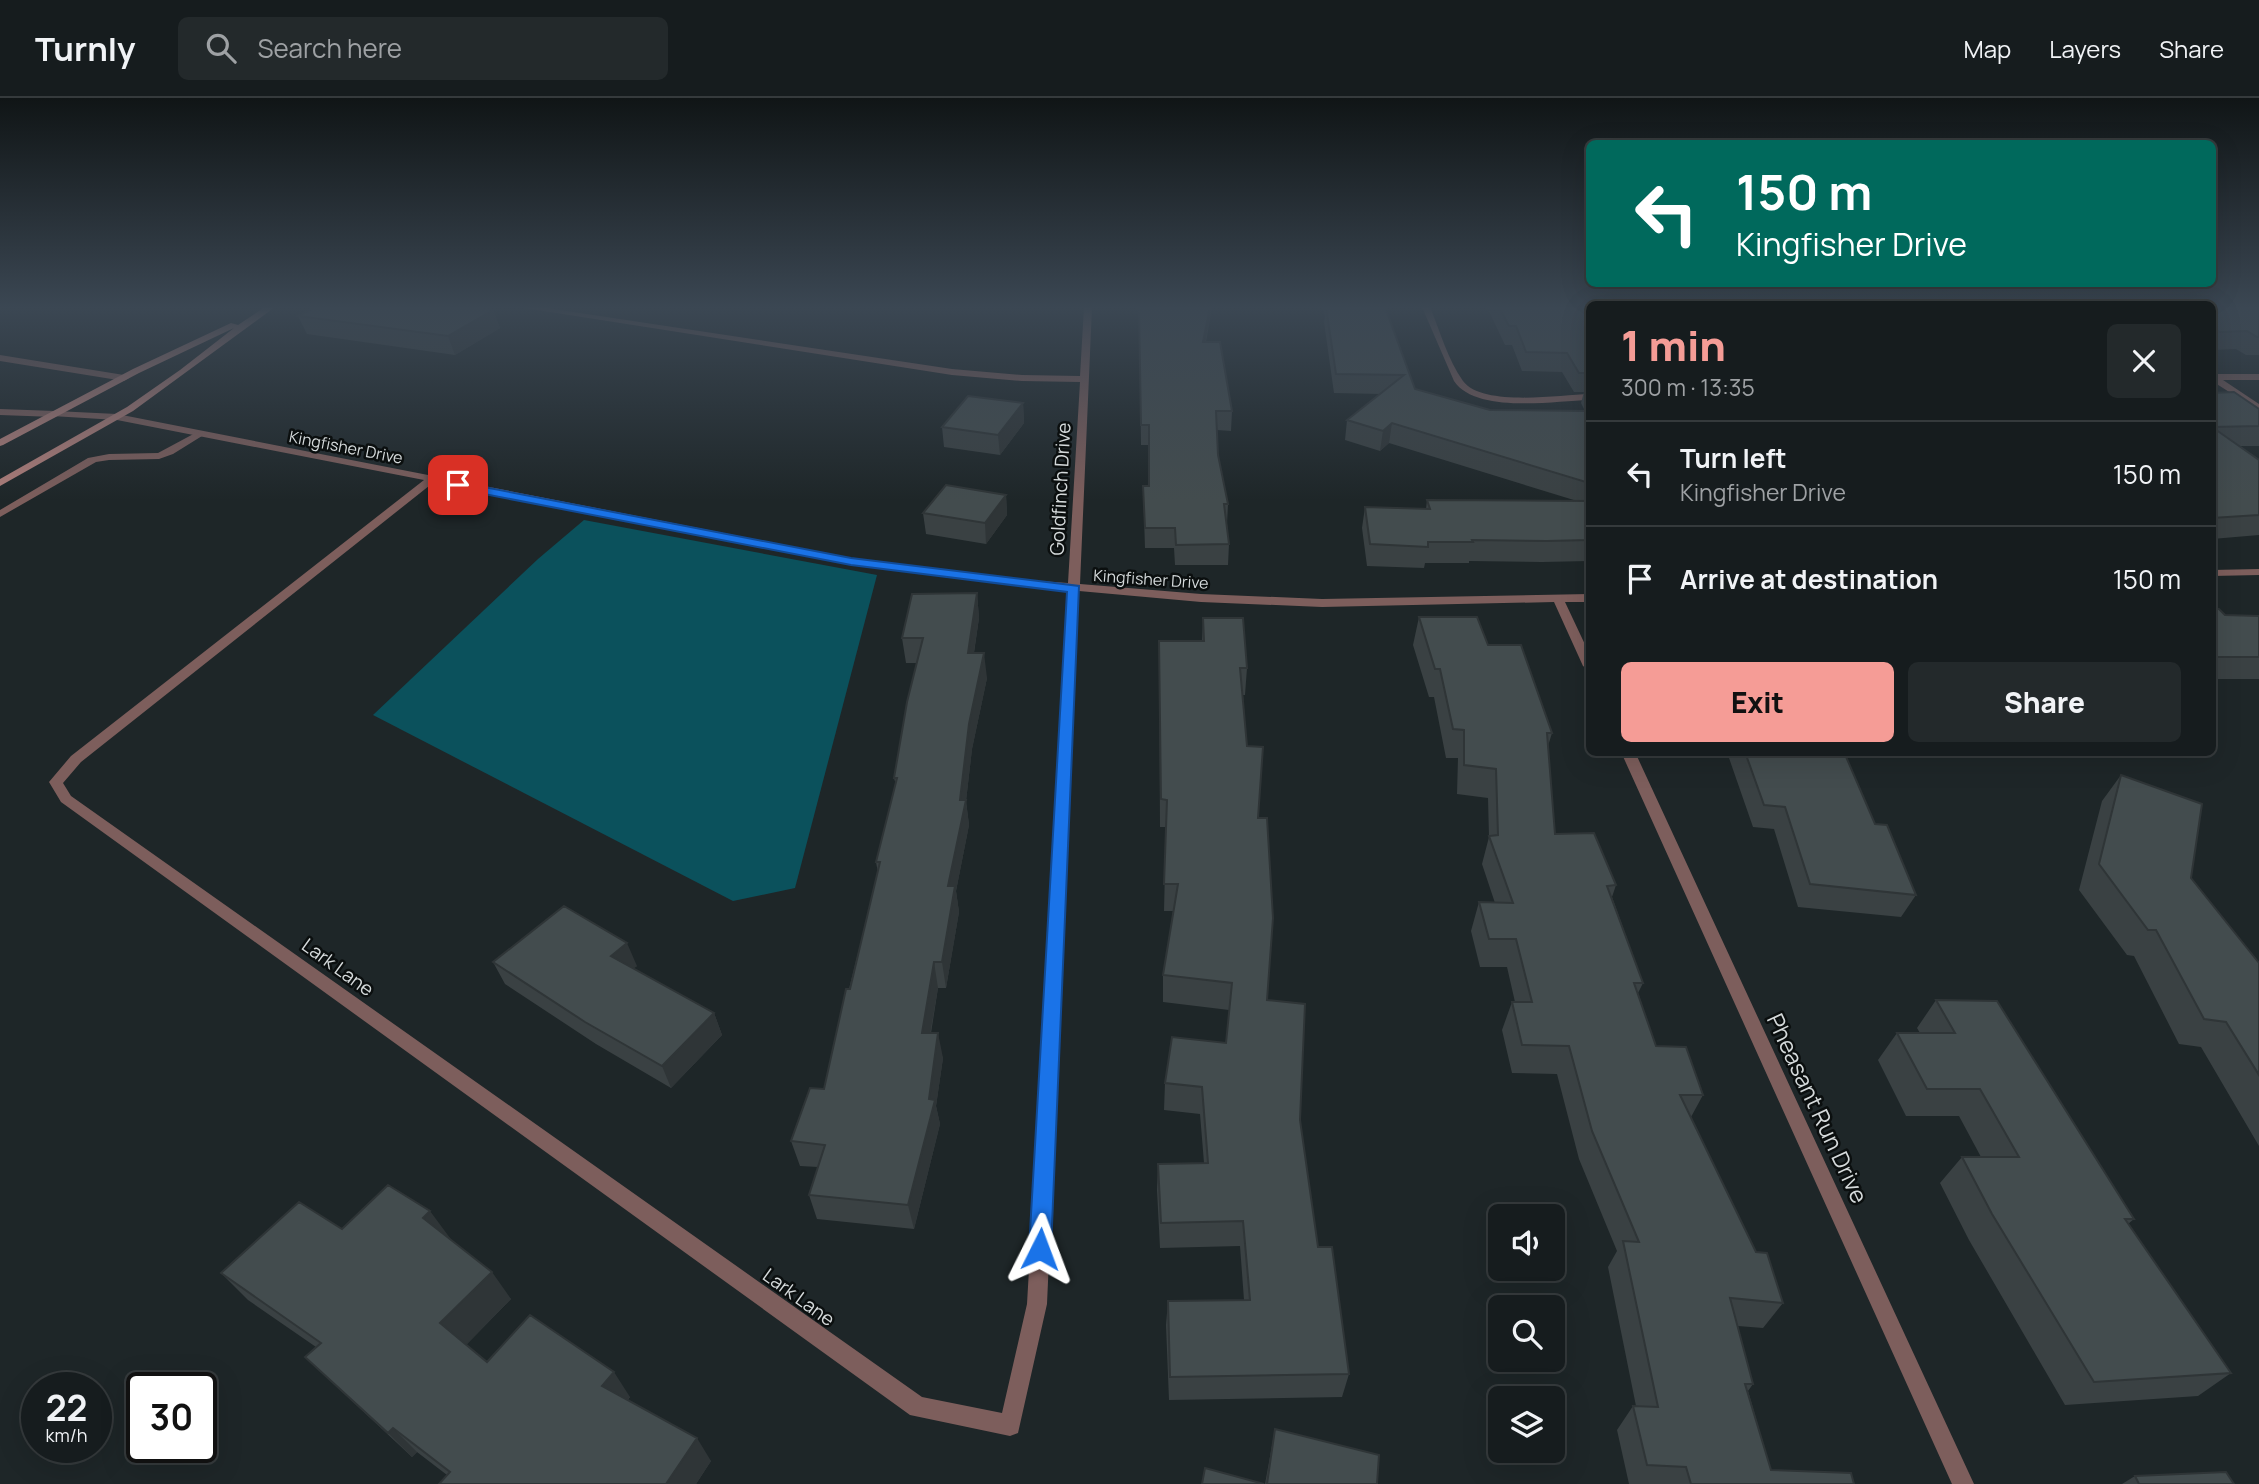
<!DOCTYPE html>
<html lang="en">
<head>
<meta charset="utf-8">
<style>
  :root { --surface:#161c1e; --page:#23292b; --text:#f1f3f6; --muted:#9ea1a4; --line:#353a3c; --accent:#f59c96 }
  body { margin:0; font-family:Manrope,sans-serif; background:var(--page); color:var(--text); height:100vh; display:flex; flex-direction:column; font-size:26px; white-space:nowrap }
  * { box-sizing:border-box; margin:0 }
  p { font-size:23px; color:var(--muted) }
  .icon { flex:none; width:38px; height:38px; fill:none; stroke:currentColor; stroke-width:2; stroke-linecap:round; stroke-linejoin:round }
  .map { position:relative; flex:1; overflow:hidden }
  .panel { position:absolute; left:1586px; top:203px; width:630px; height:455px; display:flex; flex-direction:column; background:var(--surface); border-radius:10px; box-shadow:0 7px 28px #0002,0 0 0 2px var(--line) }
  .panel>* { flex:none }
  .guide { position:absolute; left:1586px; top:42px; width:630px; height:147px; border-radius:10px; box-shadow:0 7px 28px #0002,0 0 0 2px var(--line); background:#00695c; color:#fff; overflow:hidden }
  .fabs { position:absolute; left:1488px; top:1106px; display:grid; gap:14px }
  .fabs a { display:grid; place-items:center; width:77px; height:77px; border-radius:10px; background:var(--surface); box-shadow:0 7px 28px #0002,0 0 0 2px var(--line); font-size:35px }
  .speed { position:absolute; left:21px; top:1274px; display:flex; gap:14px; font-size:35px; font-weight:700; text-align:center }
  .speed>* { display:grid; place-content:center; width:91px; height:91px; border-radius:50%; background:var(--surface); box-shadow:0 7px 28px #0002,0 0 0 2px var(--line); line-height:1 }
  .speed small { font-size:18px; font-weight:400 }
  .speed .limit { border:4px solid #111; border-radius:10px; background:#fff; color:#111 }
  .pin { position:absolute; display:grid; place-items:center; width:60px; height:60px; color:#fff; margin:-30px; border-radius:14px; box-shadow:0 4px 10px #0006 }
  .me { position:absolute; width:77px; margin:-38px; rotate:3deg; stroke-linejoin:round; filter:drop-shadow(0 0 5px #0008) }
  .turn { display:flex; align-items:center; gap:24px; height:147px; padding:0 35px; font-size:32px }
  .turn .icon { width:91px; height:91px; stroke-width:2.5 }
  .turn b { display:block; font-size:49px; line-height:60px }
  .round { display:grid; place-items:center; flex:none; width:74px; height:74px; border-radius:10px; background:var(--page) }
  .head { display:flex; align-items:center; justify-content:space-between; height:119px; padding:0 35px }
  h1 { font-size:42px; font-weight:800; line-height:52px; color:var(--accent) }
  .action { display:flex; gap:14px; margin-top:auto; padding:14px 35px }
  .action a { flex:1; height:80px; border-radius:10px; background:var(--accent); color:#111; font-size:28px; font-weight:800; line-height:80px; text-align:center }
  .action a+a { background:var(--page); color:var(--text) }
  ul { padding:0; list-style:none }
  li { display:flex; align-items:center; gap:21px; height:105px; padding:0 35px; border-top:2px solid var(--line) }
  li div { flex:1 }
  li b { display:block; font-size:26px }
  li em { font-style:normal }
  header { display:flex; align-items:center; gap:42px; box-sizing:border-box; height:98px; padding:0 35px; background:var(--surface); border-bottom:2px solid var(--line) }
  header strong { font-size:33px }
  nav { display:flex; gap:38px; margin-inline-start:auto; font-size:24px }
  .search { width:490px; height:63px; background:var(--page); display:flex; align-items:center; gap:18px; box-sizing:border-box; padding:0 24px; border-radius:10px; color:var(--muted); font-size:26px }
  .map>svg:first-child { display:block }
  .green { fill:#0b515c }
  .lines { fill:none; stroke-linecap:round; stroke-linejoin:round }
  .lane { fill:#7d5e5c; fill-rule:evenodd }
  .street { fill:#7d5e5c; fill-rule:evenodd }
  .secondary { fill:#af7e7a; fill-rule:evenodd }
  .wall { fill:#3a4143 }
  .shaded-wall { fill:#2f3537 }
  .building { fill:#434c4e; stroke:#2f3537; stroke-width:2 }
  .route { fill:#1a73e8; stroke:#114b97; stroke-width:2 }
  .labels { text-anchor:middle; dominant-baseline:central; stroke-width:5; stroke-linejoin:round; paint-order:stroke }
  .far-street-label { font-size:16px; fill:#d5dadb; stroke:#0b0f0f }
  .street-label { font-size:19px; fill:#d5dadb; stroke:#0b0f0f }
  .near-street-label { font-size:23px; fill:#d5dadb; stroke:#0b0f0f }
</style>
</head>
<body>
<header>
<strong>Turnly</strong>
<div class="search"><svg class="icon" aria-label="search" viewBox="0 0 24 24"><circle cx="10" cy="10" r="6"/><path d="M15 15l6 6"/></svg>Search here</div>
<nav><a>Map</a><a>Layers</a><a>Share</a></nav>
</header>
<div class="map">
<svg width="2259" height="1386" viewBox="0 0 2259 1386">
  <rect width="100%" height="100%" fill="#1e2628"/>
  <path class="green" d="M 584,422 L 877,477 L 795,790 L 733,803 L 373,617 L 538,461 Z"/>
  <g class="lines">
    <path class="lane" d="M 0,257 L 124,277 L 129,280 L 124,283 L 0,263 Z
      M 0,311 L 55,313 L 60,316 L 55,319 L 0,317 Z
      M 199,333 L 204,336 L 202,338 L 173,356 L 159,361 L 109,362 L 96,364 L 0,419 L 0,412 L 88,360 L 109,356 L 158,355 Z"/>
    <path class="street" d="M 518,209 L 540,209 L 952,271 L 1022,277 L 1080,278 L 1084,209 L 1092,209 L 1080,486 L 1201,496 L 1322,501 L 1589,496 L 1589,504 L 1565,504 L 1589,555 L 1589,572 L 1583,568 L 1554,504 L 1322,509 L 1201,504 L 1079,493 L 1047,1206 L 1018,1335 L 1010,1338 L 910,1317 L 61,704 L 49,684 L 71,658 L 424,382 L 117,322 L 52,318 L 50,316 L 55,313 L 117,316 L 851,460 L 985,479 L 1068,485 L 1080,284 L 1022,283 L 952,277 ZM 434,384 C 645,426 854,474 1068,492 L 1027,1206 L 1002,1315 L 922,1299 L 71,698 L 63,685 L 81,664 Z
      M 1422,209 L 1430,209 C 1440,233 1448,262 1463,283 C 1482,309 1560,297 1589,296 L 1589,302 C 1554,303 1476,316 1454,283 Z
      M 2212,276 L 2259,276 L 2259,282 L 2223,282 L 2259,306 L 2259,313 L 2212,283 Z
      M 2259,471 L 2259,477 L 2212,478 L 2212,472 Z
      M 1621,654 L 1635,654 L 1974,1386 L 1952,1386 Z"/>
    <path class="secondary" d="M 265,209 L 275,209 L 133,313 L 0,388 L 0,381 L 127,309 L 180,272 L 234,230 L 139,275 L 3,347 L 0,348 L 0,341 L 133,271 L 231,225 L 238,227 Z"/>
  </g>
  <path class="wall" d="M 1139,209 L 1212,209 L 1206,244 L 1232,313 L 1231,333 L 1217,332 L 1218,357 L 1228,406 L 1227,426 L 1229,446 L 1228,467 L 1175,467 L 1174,450 L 1145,450 L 1143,388 L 1149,388 L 1148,347 L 1141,347 Z
    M 1322,209 L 1385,209 L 1415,291 L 1490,312 L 1585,313 L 1581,305 L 1584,294 L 1574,294 L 1562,274 L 1522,273 L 1512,247 L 1505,247 L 1487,209 L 1589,209 L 1589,463 L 1542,464 L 1469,463 L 1469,465 L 1425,465 L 1424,470 L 1367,468 L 1362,430 L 1365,409 L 1426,411 L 1427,402 L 1577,403 L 1389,345 L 1380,353 L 1345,342 L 1347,322 L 1381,296 L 1334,295 L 1324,224 L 1325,218 Z
    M 2212,209 L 2259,209 L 2259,257 L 2246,257 L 2236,251 L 2212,252 Z
    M 493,212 L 500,230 L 455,257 L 307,236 L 298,218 Z
    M 2212,295 L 2259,311 L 2259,348 L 2239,348 L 2259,362 L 2259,437 L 2212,441 Z
    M 1023,305 L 1024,325 L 1000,357 L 944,349 L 942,329 Z
    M 1006,397 L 1007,417 L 986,446 L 926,436 L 923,415 Z
    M 977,495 L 979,520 L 974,555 L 987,580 L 972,651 L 966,703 L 969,727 L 956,793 L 959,814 L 946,890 L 938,890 L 931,935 L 943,960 L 936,1008 L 940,1026 L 914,1131 L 817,1121 L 809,1097 L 818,1069 L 800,1068 L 791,1043 L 824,991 L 878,775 L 876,764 L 896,687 L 894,680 L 917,565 L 906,565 L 902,540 Z
    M 2212,511 L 2225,517 L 2259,518 L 2259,581 L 2212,581 Z
    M 1419,519 L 1488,547 L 1552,635 L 1548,648 L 1555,736 L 1616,787 L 1612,799 L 1643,885 L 1638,895 L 1656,948 L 1703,997 L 1691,1019 L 1756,1154 L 1783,1205 L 1763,1230 L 1738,1228 L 1753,1286 L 1748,1293 L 1771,1372 L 1854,1386 L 1629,1386 L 1617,1332 L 1633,1308 L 1636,1308 L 1608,1169 L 1617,1153 L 1579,1061 L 1557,976 L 1512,975 L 1502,932 L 1512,904 L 1515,904 L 1507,869 L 1480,869 L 1471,833 L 1479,804 L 1495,805 L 1482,766 L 1489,739 L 1488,700 L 1457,696 L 1458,660 L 1446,660 L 1434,599 L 1429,599 L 1413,547 Z
    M 1203,520 L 1247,570 L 1245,597 L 1243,597 L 1247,648 L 1258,720 L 1267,902 L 1300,1022 L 1318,1149 L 1349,1276 L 1342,1299 L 1169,1302 L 1166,1227 L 1168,1203 L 1244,1202 L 1240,1148 L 1160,1150 L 1157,1092 L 1158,1066 L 1204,1065 L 1200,1016 L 1164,1012 L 1165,985 L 1226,945 L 1229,912 L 1163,904 L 1163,877 L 1173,813 L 1164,813 L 1166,729 L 1160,729 L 1159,543 L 1202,543 Z
    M 1713,654 L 1847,654 L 1844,656 L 1875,726 L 1916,797 L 1901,819 L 1798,809 L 1774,731 L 1753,729 L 1729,660 L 1716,660 Z
    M 2121,677 L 2191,780 L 2259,865 L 2259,1048 L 2201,949 L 2179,946 L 2134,858 L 2127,857 L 2079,792 L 2102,703 Z
    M 493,864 L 637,868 L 633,870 L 714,915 L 722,937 L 671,990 L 596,946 L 505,886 Z
    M 1936,902 L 2134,1121 L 2128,1126 L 2231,1275 L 2198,1298 L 2065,1307 L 1969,1142 L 1940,1085 L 1962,1059 L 1981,1059 L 1959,1018 L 1906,1018 L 1878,962 L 1897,935 L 1920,935 L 1917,930 Z
    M 342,1131 L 450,1140 L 450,1141 L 511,1201 L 466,1247 L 487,1264 L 630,1299 L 628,1302 L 711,1363 L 696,1386 L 439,1386 L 447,1377 L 417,1354 L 412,1359 L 305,1259 L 316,1249 L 248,1202 L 221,1175 Z
    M 1275,1331 L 1377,1386 L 1265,1386 Z
    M 2135,1378 L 2234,1386 L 2122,1386 Z"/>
  <path class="shaded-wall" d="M 1210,209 L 1212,209 L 1211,214 L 1202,262 L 1203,244 Z
    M 493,212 L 500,230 L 455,257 L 448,238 Z
    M 1023,305 L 1024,325 L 1000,357 L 998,337 Z
    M 1392,325 L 1389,345 L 1380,353 L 1383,333 Z
    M 1006,397 L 1007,417 L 986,446 L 985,425 Z
    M 977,495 L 979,520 L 970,580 L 968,555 Z
    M 984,555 L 987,580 L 972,651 L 966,703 L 969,727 L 956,793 L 959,814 L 946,890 L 942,864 L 948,788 L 969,626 Z
    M 627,845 L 637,868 L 621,881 L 611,858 Z
    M 934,864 L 938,890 L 926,960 L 922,935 Z
    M 714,915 L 722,937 L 671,990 L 662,968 Z
    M 938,935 L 943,960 L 936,1008 L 940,1026 L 914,1131 L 908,1107 L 929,1001 Z
    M 430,1113 L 450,1140 L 444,1147 L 423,1120 Z
    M 492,1174 L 511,1201 L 462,1251 L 440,1225 Z
    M 614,1274 L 630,1299 L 619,1312 L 602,1288 Z
    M 393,1330 L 417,1354 L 412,1359 L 388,1335 Z
    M 697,1340 L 711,1363 L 696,1386 L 666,1386 Z"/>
  <path class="building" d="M 316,209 L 476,209 L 493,212 L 448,238 L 298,218 Z
    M 1139,209 L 1210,209 L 1203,244 L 1220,244 L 1232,313 L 1216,313 L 1218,357 L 1228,406 L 1224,406 L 1229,446 L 1176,447 L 1175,430 L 1145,430 L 1143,388 L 1149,388 L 1149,327 L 1141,327 Z
    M 1326,209 L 1385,209 L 1415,291 L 1490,312 L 1589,313 L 1589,385 L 1392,325 L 1383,333 L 1347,322 L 1404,277 L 1336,276 Z
    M 1499,209 L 1589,209 L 1589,275 L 1579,275 L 1567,255 L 1526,254 L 1516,228 L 1509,228 Z
    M 2212,209 L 2259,209 L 2259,239 L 2257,239 L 2247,233 L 2220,234 L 2212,229 Z
    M 2234,294 L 2259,311 L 2259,328 L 2212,329 L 2212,295 Z
    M 968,298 L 1023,305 L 998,337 L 942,329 Z
    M 2212,329 L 2259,362 L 2259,417 L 2212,420 Z
    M 946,387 L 1006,397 L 985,425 L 923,415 Z
    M 1427,402 L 1589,403 L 1589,442 L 1547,443 L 1472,442 L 1473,444 L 1428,444 L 1428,449 L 1370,446 L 1365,409 L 1430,411 Z
    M 977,495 L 968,555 L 984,555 L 969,626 L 960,702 L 966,702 L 948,788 L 955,788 L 942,864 L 934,864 L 922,935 L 938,935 L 929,1001 L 935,1002 L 908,1107 L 809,1097 L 825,1047 L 791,1043 L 810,990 L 824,991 L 846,891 L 850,891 L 880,764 L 876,764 L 897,680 L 894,680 L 907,604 L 923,540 L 902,540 L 912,496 Z
    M 2212,511 L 2219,511 L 2225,517 L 2259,518 L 2259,559 L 2212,559 Z
    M 1419,519 L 1477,519 L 1488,547 L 1521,547 L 1552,635 L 1547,635 L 1555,736 L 1594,735 L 1616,787 L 1607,788 L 1643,885 L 1634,885 L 1656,948 L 1686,949 L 1703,997 L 1680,997 L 1756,1154 L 1767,1155 L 1783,1205 L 1730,1200 L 1753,1286 L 1745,1286 L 1771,1372 L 1851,1375 L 1854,1386 L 1691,1386 L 1686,1369 L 1647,1367 L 1633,1308 L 1658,1309 L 1623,1143 L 1639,1144 L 1592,1033 L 1569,948 L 1522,947 L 1512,904 L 1532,904 L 1516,841 L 1489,841 L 1479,804 L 1513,805 L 1489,738 L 1498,737 L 1496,671 L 1464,667 L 1464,632 L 1453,631 L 1440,571 L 1435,571 Z
    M 1203,520 L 1243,520 L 1247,570 L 1240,570 L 1247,648 L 1263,649 L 1258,720 L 1267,720 L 1273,820 L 1267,902 L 1305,906 L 1300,1022 L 1318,1149 L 1332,1149 L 1349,1276 L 1170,1279 L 1168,1203 L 1250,1202 L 1243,1123 L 1161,1125 L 1158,1066 L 1208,1065 L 1202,989 L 1165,985 L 1172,939 L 1226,945 L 1232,885 L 1163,877 L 1178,786 L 1164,786 L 1167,702 L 1161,701 L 1159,543 L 1204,543 Z
    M 1745,654 L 1844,654 L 1875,726 L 1887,727 L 1916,797 L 1810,786 L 1785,709 L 1764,707 Z
    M 2121,677 L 2202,706 L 2191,780 L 2259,865 L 2259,977 L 2226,924 L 2204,921 L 2156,832 L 2148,832 L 2099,766 Z
    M 564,808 L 627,845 L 611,858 L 714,915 L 662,968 L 585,924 L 493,864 Z
    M 1936,902 L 1997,903 L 2134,1121 L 2125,1121 L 2231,1275 L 2094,1284 L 1992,1116 L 1962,1059 L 2019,1059 L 1980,991 L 1927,991 L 1897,935 L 1955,935 Z
    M 388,1087 L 430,1113 L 423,1120 L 492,1174 L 440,1225 L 487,1264 L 530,1217 L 614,1274 L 602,1288 L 697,1340 L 666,1386 L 439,1386 L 450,1374 L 393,1330 L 388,1335 L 305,1259 L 321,1245 L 221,1175 L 299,1104 L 342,1131 Z
    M 1275,1331 L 1379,1357 L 1377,1386 L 1267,1386 Z
    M 1205,1370 L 1264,1386 L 1202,1386 Z
    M 2226,1374 L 2234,1386 L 2139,1386 L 2135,1378 Z"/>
  <linearGradient id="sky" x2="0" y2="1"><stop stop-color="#101516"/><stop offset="0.52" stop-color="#3b4753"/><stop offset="1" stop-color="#3b4753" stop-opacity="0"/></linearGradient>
  <rect width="2259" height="403" fill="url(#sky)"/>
  <path class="route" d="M 458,384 L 851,460 L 1079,488 L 1051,1151 L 1048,1159 L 1040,1162 L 1032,1159 L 1029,1151 L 1067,494 L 851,467 L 453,390 L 453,385 Z"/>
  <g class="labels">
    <g class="far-street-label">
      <text transform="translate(346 349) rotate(11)">Kingfisher Drive</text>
      <text transform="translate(1151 481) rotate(4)">Kingfisher Drive</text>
    </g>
    <g class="street-label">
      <text transform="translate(1060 391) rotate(-87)">Goldfinch Drive</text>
      <text transform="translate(338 869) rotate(36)">Lark Lane</text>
      <text transform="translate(799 1199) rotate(36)">Lark Lane</text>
    </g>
    <g class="near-street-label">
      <text transform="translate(1818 1010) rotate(65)">Pheasant Run Drive</text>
    </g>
  </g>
</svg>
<div class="fabs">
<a><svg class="icon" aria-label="sound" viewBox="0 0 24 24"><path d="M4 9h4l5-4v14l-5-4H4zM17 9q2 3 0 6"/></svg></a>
<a><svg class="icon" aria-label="search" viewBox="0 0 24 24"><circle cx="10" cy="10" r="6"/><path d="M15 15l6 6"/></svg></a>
<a><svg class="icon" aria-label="layers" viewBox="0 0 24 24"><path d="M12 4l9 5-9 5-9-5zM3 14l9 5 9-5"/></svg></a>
</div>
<div class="speed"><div>22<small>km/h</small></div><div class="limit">30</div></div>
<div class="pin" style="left:458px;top:387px;background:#d93025"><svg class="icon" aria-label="arrive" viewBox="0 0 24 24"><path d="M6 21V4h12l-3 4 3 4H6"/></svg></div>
<svg class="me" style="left:1040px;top:1151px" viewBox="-20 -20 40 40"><path d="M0-17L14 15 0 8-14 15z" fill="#1a73e8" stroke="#fff" stroke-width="4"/></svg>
<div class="guide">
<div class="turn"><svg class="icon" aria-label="left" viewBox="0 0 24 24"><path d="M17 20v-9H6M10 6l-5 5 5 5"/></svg><div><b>150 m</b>Kingfisher Drive</div></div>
</div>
<section class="panel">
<div class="head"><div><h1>1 min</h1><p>300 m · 13:35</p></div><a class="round"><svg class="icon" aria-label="close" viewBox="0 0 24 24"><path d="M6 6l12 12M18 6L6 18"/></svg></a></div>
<ul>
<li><svg class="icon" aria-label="left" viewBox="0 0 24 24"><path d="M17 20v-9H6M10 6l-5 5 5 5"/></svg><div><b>Turn left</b><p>Kingfisher Drive</p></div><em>150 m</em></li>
<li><svg class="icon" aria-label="arrive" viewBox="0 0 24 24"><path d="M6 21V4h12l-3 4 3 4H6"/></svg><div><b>Arrive at destination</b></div><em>150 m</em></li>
</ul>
<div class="action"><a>Exit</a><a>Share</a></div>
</section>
</div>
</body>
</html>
